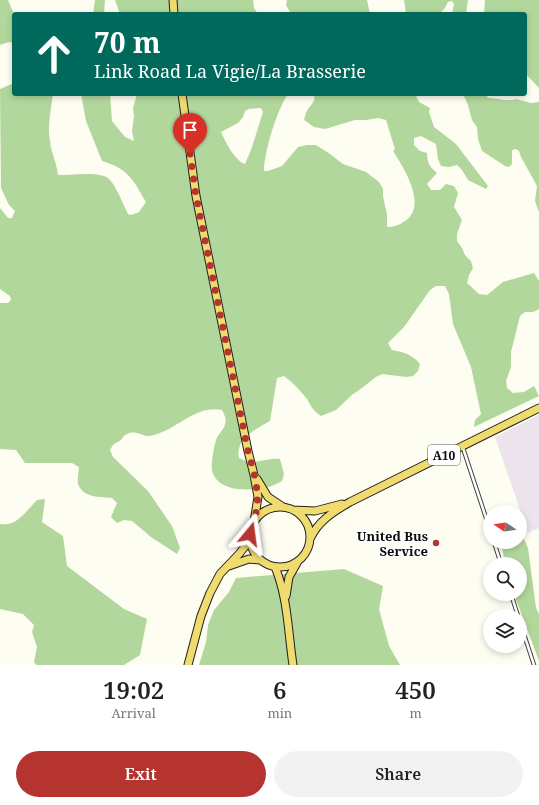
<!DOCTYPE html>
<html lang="en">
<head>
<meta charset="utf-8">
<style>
  :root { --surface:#fff; --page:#f2f2f2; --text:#222; --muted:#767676; --accent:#b6342f }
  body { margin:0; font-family:"Noto Serif",serif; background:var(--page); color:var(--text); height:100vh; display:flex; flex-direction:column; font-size:15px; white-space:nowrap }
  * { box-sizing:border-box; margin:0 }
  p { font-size:13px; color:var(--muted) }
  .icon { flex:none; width:22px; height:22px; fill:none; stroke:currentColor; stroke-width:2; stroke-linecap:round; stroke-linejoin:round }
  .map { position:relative; height:665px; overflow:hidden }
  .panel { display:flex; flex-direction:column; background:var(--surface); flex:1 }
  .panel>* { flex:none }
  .banner { position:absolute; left:12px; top:12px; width:515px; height:84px; border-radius:4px; box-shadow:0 2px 6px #0003; background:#00695c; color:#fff; overflow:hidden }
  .needle { width:26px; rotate:283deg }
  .buttons { position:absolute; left:483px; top:505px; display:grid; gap:8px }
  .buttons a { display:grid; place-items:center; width:44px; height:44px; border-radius:50%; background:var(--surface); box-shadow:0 2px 6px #0003; font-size:20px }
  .pin { position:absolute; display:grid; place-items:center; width:34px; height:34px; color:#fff; margin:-41px -17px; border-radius:50% 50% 50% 0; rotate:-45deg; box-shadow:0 0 4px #0007 }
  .pin .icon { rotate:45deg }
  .me { position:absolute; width:44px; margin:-22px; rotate:16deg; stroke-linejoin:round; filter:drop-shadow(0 0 3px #0008) }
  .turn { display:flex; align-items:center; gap:14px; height:84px; padding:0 16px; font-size:18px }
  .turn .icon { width:52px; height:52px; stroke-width:2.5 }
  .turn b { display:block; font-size:28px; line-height:34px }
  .eta { display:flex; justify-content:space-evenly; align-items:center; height:68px; text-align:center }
  .eta b { font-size:24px; font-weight:600; line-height:28px }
  .action { display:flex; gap:8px; margin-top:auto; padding:8px 16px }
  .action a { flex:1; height:46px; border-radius:24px; background:var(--accent); color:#fff; font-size:16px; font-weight:600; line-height:46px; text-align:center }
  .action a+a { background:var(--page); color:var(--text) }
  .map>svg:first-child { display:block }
  .industrial { fill:#ece3ec }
  .forest { fill:#b2d79c; fill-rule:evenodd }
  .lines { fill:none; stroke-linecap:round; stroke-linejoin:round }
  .lane-casing { stroke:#414141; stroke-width:4.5 }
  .primary-casing { stroke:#1f1f1f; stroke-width:9 }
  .lane { stroke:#fff; stroke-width:2.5 }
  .primary { stroke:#f0db6f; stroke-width:7 }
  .route { stroke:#b6342f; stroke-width:7; stroke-dasharray:0 12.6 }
  .poi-dot { fill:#b6342f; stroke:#fff; stroke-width:1.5 }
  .labels { text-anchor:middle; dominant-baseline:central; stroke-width:4; stroke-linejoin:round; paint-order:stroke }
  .shield { fill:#fff; stroke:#565656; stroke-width:1 }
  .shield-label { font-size:12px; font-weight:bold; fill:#0e0e0e }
  .poi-label { font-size:13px; font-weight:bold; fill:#0e0e0e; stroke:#fff; text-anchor:end }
</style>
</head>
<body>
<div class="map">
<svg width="539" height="665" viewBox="0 0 539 665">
  <rect width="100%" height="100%" fill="#fefdf1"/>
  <path class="industrial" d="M 539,415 L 539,528 L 528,533 L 495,437 Z"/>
  <path class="forest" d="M 0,0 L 8,0 L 14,14 L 14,43 L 9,42 L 0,45 Z
    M 95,0 L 105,0 L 104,14 L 93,14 Z
    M 115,0 L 253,0 L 254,8 L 258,14 L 120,14 Z
    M 287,0 L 367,0 L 370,14 L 291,14 L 286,5 Z
    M 404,0 L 468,0 L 466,14 L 452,14 L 454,4 L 452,1 L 448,2 L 445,8 L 439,14 L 406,14 Z
    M 485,0 L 539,0 L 539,88 L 525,73 L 525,14 L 484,14 Z
    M 14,83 L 14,94 L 53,94 C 51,110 47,126 50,141 C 51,153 57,163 58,175 C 71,176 102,170 110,180 C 117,188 123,204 128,214 L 131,215 L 139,212 L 146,202 C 133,180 129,169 102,161 L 86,121 L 81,94 L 110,94 L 112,121 L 125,137 L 134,141 L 132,131 L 134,116 L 133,108 L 137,94 L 288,94 C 277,110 264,152 264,171 L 268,171 L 282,166 L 298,147 L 307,145 L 316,145 L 330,154 L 343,164 L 366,172 L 379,182 L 383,189 L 383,196 L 387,215 L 387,227 C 394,227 399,225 405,221 C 428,206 404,168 393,151 L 395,149 L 386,120 L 378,118 L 366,120 L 355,120 L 325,129 L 314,127 L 304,120 C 305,117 305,115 306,113 C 309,105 316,104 314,94 L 415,94 L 419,102 L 430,108 L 429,112 L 434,127 L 456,144 L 488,186 L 486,189 L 468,180 L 462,170 L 457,165 L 449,167 L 441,166 L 438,159 L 436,144 L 421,136 L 414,138 L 414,145 L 420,151 L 427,153 C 427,163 430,167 437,173 L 427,184 L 431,190 L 440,190 L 446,184 L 454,186 L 458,193 L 454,207 L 462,220 L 457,234 L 457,241 L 462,248 L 465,255 L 471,261 L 473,268 L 469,275 L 467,283 L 479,294 L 487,295 L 503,282 L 534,273 L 539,281 L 539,309 L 533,312 L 525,312 L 520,316 L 511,352 L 511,367 L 506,381 L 507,388 L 513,393 L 524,392 L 534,386 L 539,396 L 474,427 L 475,420 L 481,414 L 471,367 L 453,324 L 449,294 L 445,286 L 436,286 L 430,290 L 404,327 L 388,343 L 392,350 C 403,352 412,354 420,364 L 418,371 L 413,376 L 406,377 L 382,374 L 376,377 L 358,391 L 353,394 L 336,410 L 321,416 C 313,411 311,406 307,399 C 301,391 292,382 284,376 L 277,378 L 270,421 C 255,430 235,438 239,458 C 255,467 264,457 280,459 L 284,474 L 282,481 C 264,491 257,490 238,489 C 227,488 214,482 212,470 C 211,463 214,447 216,440 C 218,434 224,430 225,424 C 227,419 224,414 222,410 C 198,405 181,425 160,433 C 156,434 152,436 148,436 C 140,435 135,430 127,434 C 124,435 123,437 121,440 C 115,444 114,442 110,450 L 113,457 L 148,491 L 172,526 L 180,548 L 177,554 L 151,537 L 132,521 L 124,520 L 117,523 L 111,517 L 117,503 L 112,498 C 101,497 83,498 78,484 C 77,479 79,472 79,467 L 72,463 L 25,463 L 16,450 L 0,449 L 0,303 L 8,303 L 11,300 L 10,296 L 0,289 L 0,208 L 8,218 L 12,218 L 15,211 L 9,205 L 1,188 L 0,89 ZM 261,108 L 263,112 L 251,150 L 245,164 C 235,161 225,141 221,132 L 238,123 L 243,117 L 245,111 L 249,109 Z
    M 463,94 L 485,94 L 488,98 C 496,98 510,102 516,99 L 531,103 L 539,102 L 539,212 L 535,201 L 537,186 L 521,157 L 519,151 L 516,149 L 512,150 L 512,164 L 509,167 L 505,166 L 482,151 L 478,139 L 477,127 L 472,120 L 468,105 Z
    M 45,499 L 42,522 L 63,536 L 67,566 L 124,609 L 147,619 L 140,655 L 124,665 L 36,665 L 34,662 L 37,647 L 32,632 L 34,625 L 23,614 L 0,609 L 0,524 C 17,527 26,511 37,500 Z
    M 520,531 L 521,532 L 528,548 L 536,608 L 539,614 L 539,661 L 514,594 L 520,594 L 520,564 L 505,564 L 501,542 L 520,542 Z
    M 344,569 L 383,586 L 379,609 L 389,646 L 400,665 L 199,665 L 206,642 L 208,625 L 214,610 L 229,592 L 236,578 Z"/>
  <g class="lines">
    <g class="lane-casing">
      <path id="lane" d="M 463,448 L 490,530
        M 494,542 L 501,564
        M 511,594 L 518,616
        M 520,622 L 534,665"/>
    </g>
    <g class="primary-casing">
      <path id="primary" d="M 173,0 L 174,14
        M 182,94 L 196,196 L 248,451 L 254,475 L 258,497 L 254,522
        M 257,479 L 268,497 L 283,507
        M250 537a30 30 0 1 1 60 0a30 30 0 1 1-60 0Z
        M 293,510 L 315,511 L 342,504
        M 310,539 C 318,521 333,512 350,502 L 539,408
        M 229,566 L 249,559 L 260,560
        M 275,567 C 288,598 288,632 293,665
        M 286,596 L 289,577 L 297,563
        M 188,665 L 201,616 L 210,593 L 220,574 L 239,554 L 250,540"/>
    </g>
    <use href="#lane" class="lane"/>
    <use href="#primary" class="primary"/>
  </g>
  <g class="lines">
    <path class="route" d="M 190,154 L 196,196 L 248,451 C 253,469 259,488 257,507 C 256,516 252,525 250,534"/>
  </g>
  <circle class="poi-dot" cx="436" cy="543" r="4"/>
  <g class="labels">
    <rect class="shield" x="428" y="445" width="32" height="20" rx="3"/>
    <g class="shield-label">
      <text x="444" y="455">A10</text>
    </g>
    <g class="poi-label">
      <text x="428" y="536">United Bus<tspan x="428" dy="15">Service</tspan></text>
    </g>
  </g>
</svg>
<div class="buttons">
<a><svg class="needle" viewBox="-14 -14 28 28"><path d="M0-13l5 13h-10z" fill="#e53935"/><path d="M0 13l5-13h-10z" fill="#767676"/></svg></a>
<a><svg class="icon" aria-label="search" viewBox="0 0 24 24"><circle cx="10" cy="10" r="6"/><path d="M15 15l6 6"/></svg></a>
<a><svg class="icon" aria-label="layers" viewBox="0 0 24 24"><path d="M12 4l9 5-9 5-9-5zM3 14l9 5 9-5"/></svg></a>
</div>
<div class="pin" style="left:190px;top:154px;background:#d93025"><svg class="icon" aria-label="arrive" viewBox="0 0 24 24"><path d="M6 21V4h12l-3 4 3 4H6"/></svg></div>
<svg class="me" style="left:250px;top:534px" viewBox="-20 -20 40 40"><path d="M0-17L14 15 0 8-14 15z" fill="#b6342f" stroke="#fff" stroke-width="4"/></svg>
<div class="banner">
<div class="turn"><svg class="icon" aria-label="ahead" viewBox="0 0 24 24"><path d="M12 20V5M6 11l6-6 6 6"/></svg><div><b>70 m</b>Link Road La Vigie/La Brasserie</div></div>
</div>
</div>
<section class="panel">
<div class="eta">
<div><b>19:02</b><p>Arrival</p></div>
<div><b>6</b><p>min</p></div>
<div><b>450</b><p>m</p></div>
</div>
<div class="action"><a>Exit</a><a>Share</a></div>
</section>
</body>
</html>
